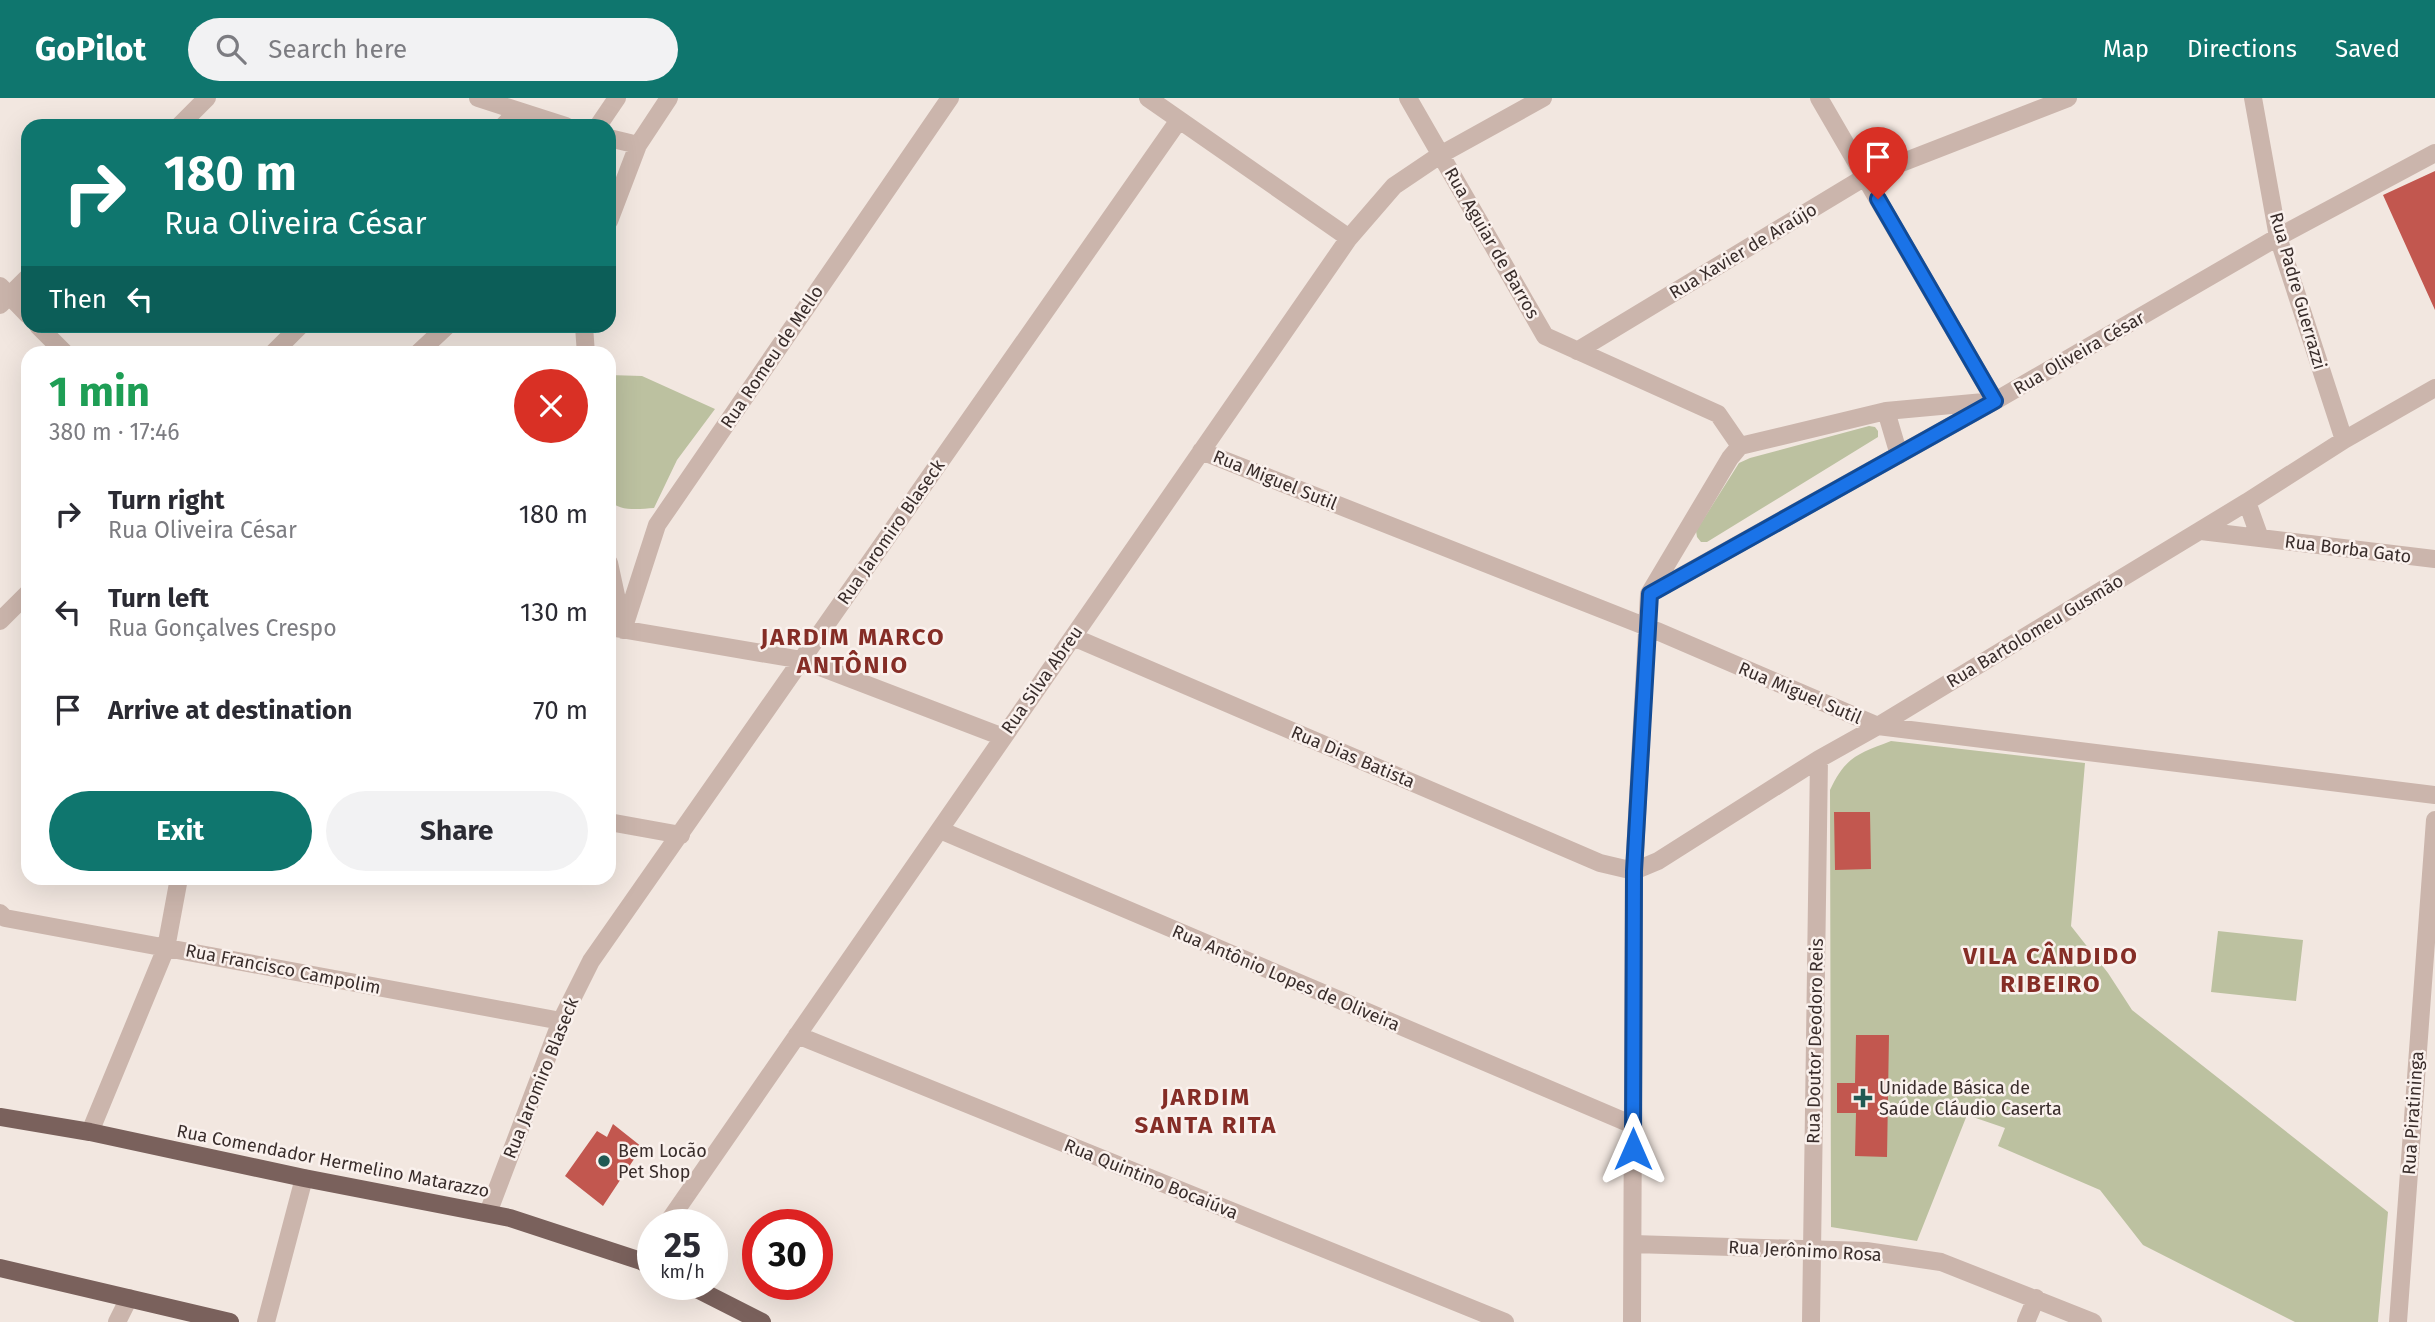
<!DOCTYPE html>
<html lang="en">
<head>
<meta charset="utf-8">
<style>
  :root { --surface:#fff; --page:#f2f2f3; --text:#2b2b33; --muted:#7c7c81; --accent:#0f766e }
  body { margin:0; font-family:"Fira Sans",sans-serif; background:var(--page); color:var(--text); height:100vh; display:flex; flex-direction:column; font-size:26px; white-space:nowrap }
  * { box-sizing:border-box; margin:0 }
  p { font-size:23px; color:var(--muted) }
  .icon { flex:none; width:38px; height:38px; fill:none; stroke:currentColor; stroke-width:2; stroke-linecap:round; stroke-linejoin:round }
  .map { position:relative; flex:1; overflow:hidden }
  .panel { position:absolute; left:21px; top:248px; width:595px; height:539px; display:flex; flex-direction:column; background:var(--surface); border-radius:21px; box-shadow:0 7px 28px #0002 }
  .panel>* { flex:none }
  .banner { position:absolute; left:21px; top:21px; width:595px; height:214px; border-radius:21px; box-shadow:0 7px 28px #0002; background:#0f766e; color:#fff; overflow:hidden }
  .speed { position:absolute; left:637px; top:1111px; display:flex; gap:14px; font-size:35px; font-weight:700; text-align:center }
  .speed>* { display:grid; place-content:center; width:91px; height:91px; border-radius:50%; background:var(--surface); box-shadow:0 7px 28px #0002; line-height:1 }
  .speed small { font-size:18px; font-weight:400 }
  .speed .limit { border:10px solid #d22; background:#fff; color:#111 }
  .pin { position:absolute; display:grid; place-items:center; width:60px; height:60px; color:#fff; margin:-72px -30px; border-radius:50% 50% 50% 0; rotate:-45deg; box-shadow:0 0 7px #0007 }
  .pin .icon { rotate:45deg }
  .me { position:absolute; width:77px; margin:-38px; rotate:0deg; stroke-linejoin:round; filter:drop-shadow(0 0 5px #0008) }
  .turn { display:flex; align-items:center; gap:24px; height:147px; padding:0 28px; font-size:32px }
  .turn .icon { width:91px; height:91px; stroke-width:2.5 }
  .turn b { display:block; font-size:49px; line-height:60px }
  .then { display:flex; align-items:center; height:66px; padding:0 28px; background:#0003; gap:14px; font-size:26px }
  .round { display:grid; place-items:center; flex:none; width:74px; height:74px; border-radius:37px; background:var(--page) }
  .head { display:flex; align-items:center; justify-content:space-between; height:119px; padding:0 28px }
  h1 { font-size:42px; font-weight:700; line-height:52px; color:#1e9e55 }
  .cta { display:flex; gap:14px; margin-top:auto; padding:14px 28px }
  .cta a { flex:1; height:80px; border-radius:42px; background:var(--accent); color:#fff; font-size:28px; font-weight:700; line-height:80px; text-align:center }
  .cta a+a { background:var(--page); color:var(--text) }
  ul { padding:0; list-style:none }
  li { display:flex; align-items:center; gap:21px; height:98px; padding:0 28px }
  li div { flex:1 }
  li b { display:block; font-size:26px }
  li em { font-style:normal }
  header { display:flex; align-items:center; gap:42px; box-sizing:border-box; height:98px; padding:0 35px; background:var(--accent); color:#fff }
  header strong { font-size:33px }
  nav { display:flex; gap:38px; margin-inline-start:auto; font-size:24px }
  .search { width:490px; height:63px; background:var(--page); display:flex; align-items:center; gap:18px; box-sizing:border-box; padding:0 24px; border-radius:38px; color:var(--muted); font-size:26px }
  .map>svg:first-child { display:block }
  .green { fill:#bcc1a0 }
  .building { fill:#c2574f }
  .lines { fill:none; stroke-linecap:round; stroke-linejoin:round }
  .minor { stroke:#cbb5ac; stroke-width:18 }
  .major { stroke:#7a615c; stroke-width:18 }
  .route-casing { stroke:#114b97; stroke-width:18 }
  .route { stroke:#1a73e8; stroke-width:12 }
  .poi-dot { fill:#215953; stroke:#faf1ed; stroke-width:2.5 }
  .labels { text-anchor:middle; dominant-baseline:central; stroke-width:5; stroke-linejoin:round; paint-order:stroke }
  .street-label { font-size:18px; fill:#392d2b; stroke:#faf1ed }
  .poi-label { font-size:18px; fill:#392d2b; stroke:#faf1ed; text-anchor:start }
  .district-label { font-size:24px; font-weight:bold; letter-spacing:2px; fill:#852d26; stroke:#faf1ed }
</style>
</head>
<body>
<header>
<strong>GoPilot</strong>
<div class="search"><svg class="icon" aria-label="search" viewBox="0 0 24 24"><circle cx="10" cy="10" r="6"/><path d="M15 15l6 6"/></svg>Search here</div>
<nav><a>Map</a><a>Directions</a><a>Saved</a></nav>
</header>
<div class="map">
<svg width="2435" height="1224" viewBox="0 0 2435 1224">
  <rect width="100%" height="100%" fill="#f2e7e0"/>
  <path class="green" d="M 609,277 L 642,278 L 715,311 L 677,362 L 654,410 C 639,411 619,414 609,402 Z
    M 1869,328 L 1875,329 L 1878,333 L 1878,339 L 1707,444 L 1701,444 L 1697,439 L 1696,433 L 1739,365 L 1750,360 Z
    M 1891,643 L 2085,665 L 2071,828 L 2108,875 L 2132,912 L 2388,1114 L 2378,1224 L 2295,1224 L 2143,1147 L 2100,1092 L 1998,1048 L 2005,1030 L 1967,1017 L 1917,1143 L 1831,1129 L 1830,692 C 1846,658 1858,656 1891,643 Z
    M 2218,833 L 2303,842 L 2296,903 L 2211,894 Z"/>
  <path class="building" d="M 2435,73 L 2435,212 L 2383,97 Z
    M 1834,714 L 1870,714 L 1871,771 L 1835,772 Z
    M 1856,937 L 1889,937 L 1887,1059 L 1855,1058 L 1856,1015 L 1837,1015 L 1837,985 L 1855,985 Z
    M 613,1026 L 642,1049 L 603,1108 L 565,1078 L 597,1033 L 607,1039 Z"/>
  <g class="lines">
    <path class="minor" d="M 478,0 L 566,28
      M 1148,0 L 1349,140
      M 1408,0 L 1545,238 L 1718,316 L 1740,348
      M 1819,0 L 1995,303
      M 2253,0 L 2278,139 L 2344,342
      M 179,28 L 207,0
      M 503,28 L 518,13
      M 598,28 L 617,0
      M 609,40 L 638,47
      M 609,123 L 638,47 L 669,0
      M 0,188 L 28,217
      M 0,207 L 28,179
      M 38,228 L 66,256
      M 584,228 L 586,256
      M 1577,253 L 1865,79 L 2068,0
      M 272,256 L 300,228
      M 417,256 L 447,228
      M 1886,313 L 1899,357
      M 1201,353 L 1657,533 L 1878,628 L 2435,697
      M 2247,404 L 2260,440
      M 2201,433 L 2435,461
      M 609,465 L 623,530
      M 1651,495 L 1995,303 L 2278,139 L 2435,55
      M 0,523 L 28,495
      M 609,529 L 802,562 L 1003,639
      M 623,532 L 657,427 L 950,0
      M 1073,539 L 1600,765 L 1634,773
      M 609,724 L 681,737
      M 940,732 L 1633,1027
      M 1634,773 L 1658,763 L 1819,661 L 1878,628 L 2247,404 L 2344,342 L 2435,290
      M 0,815 L 5,820 L 561,923
      M 797,937 L 1505,1224
      M 90,1034 L 166,850 L 179,780
      M 488,1115 L 561,923 L 591,863 L 1179,22
      M 666,1127 L 1349,140 L 1394,88 L 1440,57 L 1543,0
      M 1633,1146 L 1866,1153 L 1941,1164 L 2093,1224
      M 641,1163 L 653,1146
      M 117,1224 L 129,1200
      M 266,1224 L 304,1080
      M 1632,1224 L 1634,773 L 1649,496 L 1730,360 L 1740,348 L 1886,313 L 1995,303
      M 1811,1224 L 1819,661
      M 2026,1224 L 2036,1200
      M 2398,1224 L 2435,722"/>
    <path class="major" d="M 0,1019 L 90,1034 L 304,1080 L 510,1120 L 641,1163 L 653,1169
      M 0,1170 L 230,1224
      M 687,1186 L 762,1224"/>
  </g>
  <g class="lines">
    <g class="route-casing">
      <path id="route" d="M 1633,1051 L 1634,773 L 1650,496 L 1995,303 L 1878,101"/>
    </g>
    <use href="#route" class="route"/>
  </g>
  <g class="poi-dot">
    <path d="M1859.5 989.5h7v7h7v7h-7v7h-7v-7h-7v-7h7z"/>
    <circle cx="604" cy="1063" r="7"/>
  </g>
  <g class="labels">
    <g class="street-label">
      <text transform="translate(1492 145) rotate(60)">Rua Aguiar de Barros</text>
      <text transform="translate(1743 153) rotate(-31)">Rua Xavier de Araújo</text>
      <text transform="translate(2298 193) rotate(74)">Rua Padre Guerrazzi</text>
      <text transform="translate(2079 255) rotate(-30)">Rua Oliveira César</text>
      <text transform="translate(772 259) rotate(-56)">Rua Romeu de Mello</text>
      <text transform="translate(1275 382) rotate(22)">Rua Miguel Sutil</text>
      <text transform="translate(891 434) rotate(-55)">Rua Jaromiro Blaseck</text>
      <text transform="translate(2348 451) rotate(7)">Rua Borba Gato</text>
      <text transform="translate(2035 533) rotate(-31)">Rua Bartolomeu Gusmão</text>
      <text transform="translate(1042 582) rotate(-55)">Rua Silva Abreu</text>
      <text transform="translate(1800 595) rotate(23)">Rua Miguel Sutil</text>
      <text transform="translate(1353 659) rotate(23)">Rua Dias Batista</text>
      <text transform="translate(283 871) rotate(11)">Rua Francisco Campolim</text>
      <text transform="translate(1286 880) rotate(23)">Rua Antônio Lopes de Oliveira</text>
      <text transform="translate(1815 943) rotate(-89)">Rua Doutor Deodoro Reis</text>
      <text transform="translate(541 980) rotate(-68)">Rua Jaromiro Blaseck</text>
      <text transform="translate(2413 1015) rotate(-86)">Rua Piratininga</text>
      <text transform="translate(333 1063) rotate(11)">Rua Comendador Hermelino Matarazzo</text>
      <text transform="translate(1151 1081) rotate(22)">Rua Quintino Bocaiúva</text>
      <text transform="translate(1805 1153) rotate(3)">Rua Jerônimo Rosa</text>
    </g>
    <g class="poi-label">
      <text x="1879" y="990">Unidade Básica de<tspan x="1879" dy="21">Saúde Cláudio Caserta</tspan></text>
      <text x="618" y="1053">Bem Locão<tspan x="618" dy="21">Pet Shop</tspan></text>
    </g>
    <g class="district-label">
      <text x="853" y="539">JARDIM MARCO<tspan x="853" dy="28">ANTÔNIO</tspan></text>
      <text x="2051" y="858">VILA CÂNDIDO<tspan x="2051" dy="28">RIBEIRO</tspan></text>
      <text x="1206" y="999">JARDIM<tspan x="1206" dy="28">SANTA RITA</tspan></text>
    </g>
  </g>
</svg>
<div class="speed"><div>25<small>km/h</small></div><div class="limit">30</div></div>
<div class="pin" style="left:1878px;top:101px;background:#d93025"><svg class="icon" aria-label="arrive" viewBox="0 0 24 24"><path d="M6 21V4h12l-3 4 3 4H6"/></svg></div>
<svg class="me" style="left:1633px;top:1051px" viewBox="-20 -20 40 40"><path d="M0-17L14 15 0 8-14 15z" fill="#1a73e8" stroke="#fff" stroke-width="4"/></svg>
<div class="banner">
<div class="turn"><svg class="icon" aria-label="right" viewBox="0 0 24 24"><path d="M7 20v-9h11M14 6l5 5-5 5"/></svg><div><b>180 m</b>Rua Oliveira César</div></div>
<div class="then">Then<svg class="icon" aria-label="left" viewBox="0 0 24 24"><path d="M17 20v-9H6M10 6l-5 5 5 5"/></svg></div>
</div>
<section class="panel">
<div class="head"><div><h1>1 min</h1><p>380 m · 17:46</p></div><a class="round" style="background:#d93025;color:#fff"><svg class="icon" aria-label="close" viewBox="0 0 24 24"><path d="M6 6l12 12M18 6L6 18"/></svg></a></div>
<ul>
<li><svg class="icon" aria-label="right" viewBox="0 0 24 24"><path d="M7 20v-9h11M14 6l5 5-5 5"/></svg><div><b>Turn right</b><p>Rua Oliveira César</p></div><em>180 m</em></li>
<li><svg class="icon" aria-label="left" viewBox="0 0 24 24"><path d="M17 20v-9H6M10 6l-5 5 5 5"/></svg><div><b>Turn left</b><p>Rua Gonçalves Crespo</p></div><em>130 m</em></li>
<li><svg class="icon" aria-label="arrive" viewBox="0 0 24 24"><path d="M6 21V4h12l-3 4 3 4H6"/></svg><div><b>Arrive at destination</b></div><em>70 m</em></li>
</ul>
<div class="cta"><a>Exit</a><a>Share</a></div>
</section>
</div>
</body>
</html>
